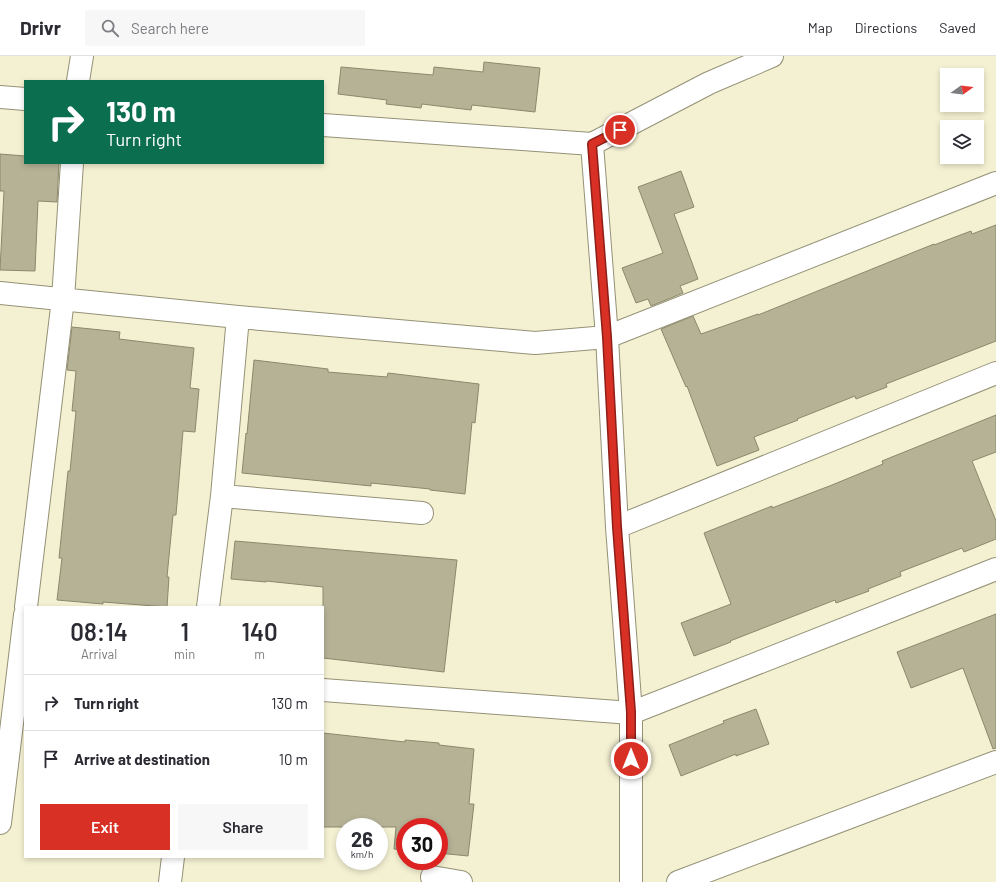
<!DOCTYPE html>
<html lang="en">
<head>
<meta charset="utf-8">
<style>
  :root { --surface:#fff; --page:#f7f7f7; --text:#2b2b33; --muted:#7c7c81; --line:#e1e1e2; --accent:#d93025 }
  body { margin:0; font-family:Barlow,sans-serif; background:var(--page); color:var(--text); height:100vh; display:flex; flex-direction:column; font-size:15px; white-space:nowrap }
  * { box-sizing:border-box; margin:0 }
  p { font-size:13px; color:var(--muted) }
  .icon { flex:none; width:22px; height:22px; fill:none; stroke:currentColor; stroke-width:2; stroke-linecap:round; stroke-linejoin:round }
  .map { position:relative; flex:1; overflow:hidden }
  .details { position:absolute; left:24px; top:550px; width:300px; height:252px; display:flex; flex-direction:column; background:var(--surface); border-radius:0px; box-shadow:0 2px 6px #0003 }
  .details>* { flex:none }
  .guide { position:absolute; left:24px; top:24px; width:300px; height:84px; border-radius:0px; box-shadow:0 2px 6px #0003; background:#0b6e4f; color:#fff; overflow:hidden }
  .needle { width:26px; rotate:75deg }
  .fabs { position:absolute; left:940px; top:12px; display:grid; gap:8px }
  .fabs a { display:grid; place-items:center; width:44px; height:44px; border-radius:0px; background:var(--surface); box-shadow:0 2px 6px #0003; font-size:20px }
  .speed { position:absolute; left:336px; top:762px; display:flex; gap:8px; font-size:20px; font-weight:700; text-align:center }
  .speed>* { display:grid; place-content:center; width:52px; height:52px; border-radius:50%; background:var(--surface); box-shadow:0 2px 6px #0003; line-height:1 }
  .speed small { font-size:10px; font-weight:400 }
  .speed .limit { border:6px solid #d22; background:#fff; color:#111 }
  .pin { position:absolute; display:grid; place-items:center; width:34px; height:34px; color:#fff; margin:-17px; border:2px solid #fff; border-radius:50%; box-shadow:0 1px 4px #0007 }
  .me { position:absolute; width:44px; margin:-22px; rotate:0deg; stroke-linejoin:round; filter:drop-shadow(0 0 3px #0008) }
  .turn { display:flex; align-items:center; gap:14px; height:84px; padding:0 16px; font-size:18px }
  .turn .icon { width:52px; height:52px; stroke-width:2.5 }
  .turn b { display:block; font-size:28px; line-height:34px }
  .eta { display:flex; justify-content:space-evenly; align-items:center; height:68px; text-align:center }
  .eta b { font-size:24px; font-weight:600; line-height:28px }
  .action { display:flex; gap:8px; margin-top:auto; padding:8px 16px }
  .action a { flex:1; height:46px; border-radius:0px; background:var(--accent); color:#fff; font-size:16px; font-weight:600; line-height:46px; text-align:center }
  .action a+a { background:var(--page); color:var(--text) }
  ul { padding:0; list-style:none }
  li { display:flex; align-items:center; gap:12px; height:56px; padding:0 16px; border-top:1px solid var(--line) }
  li div { flex:1 }
  li b { display:block; font-size:15px }
  li em { font-style:normal }
  header { display:flex; align-items:center; gap:24px; box-sizing:border-box; height:56px; padding:0 20px; background:var(--surface); border-bottom:1px solid var(--line) }
  header strong { font-size:19px }
  nav { display:flex; gap:22px; margin-inline-start:auto; font-size:14px }
  .search { width:280px; height:36px; background:var(--page); display:flex; align-items:center; gap:10px; box-sizing:border-box; padding:0 14px; border-radius:0px; color:var(--muted); font-size:15px }
  .map>svg:first-child { display:block }
  .building { fill:#b5b296; stroke:#8b886d }
  .lines { fill:none; stroke-linecap:round; stroke-linejoin:round }
  .minor-casing { stroke:#949176; stroke-width:24 }
  .minor { stroke:#fff; stroke-width:22 }
  .route-casing { stroke:#8d1f18; stroke-width:10 }
  .route { stroke:#d93025; stroke-width:7 }
</style>
</head>
<body>
<header>
<strong>Drivr</strong>
<div class="search"><svg class="icon" aria-label="search" viewBox="0 0 24 24"><circle cx="10" cy="10" r="6"/><path d="M15 15l6 6"/></svg>Search here</div>
<nav><a>Map</a><a>Directions</a><a>Saved</a></nav>
</header>
<div class="map">
<svg width="996" height="826" viewBox="0 0 996 826">
  <rect width="100%" height="100%" fill="#f4f1d3"/>
  <path class="building" d="M 484,6 L 540,12 L 535,56 L 472,49 L 471,54 L 422,48 L 421,52 L 386,48 L 387,44 L 338,38 L 341,11 L 433,19 L 434,11 L 483,16 Z
    M 0,98 L 25,100 L 25,107 L 59,107 L 57,146 L 38,145 L 35,215 L 0,214 L 4,135 L 0,135 Z
    M 681,115 L 694,151 L 674,158 L 698,223 L 680,230 L 683,237 L 651,250 L 648,243 L 636,247 L 622,212 L 663,197 L 638,131 Z
    M 996,169 L 996,285 L 886,328 L 887,331 L 856,343 L 855,340 L 797,363 L 798,364 L 754,381 L 759,394 L 717,410 L 687,330 L 686,331 L 661,273 L 693,260 L 701,278 L 758,258 L 758,259 L 934,188 L 934,189 L 971,175 L 972,178 Z
    M 72,271 L 120,276 L 119,283 L 194,292 L 190,332 L 199,333 L 195,376 L 183,375 L 176,459 L 173,459 L 167,521 L 169,521 L 167,551 L 103,546 L 103,548 L 57,544 L 62,502 L 59,502 L 68,415 L 70,415 L 76,355 L 72,355 L 76,315 L 67,314 Z
    M 254,304 L 328,313 L 328,316 L 387,321 L 388,317 L 479,328 L 475,367 L 472,366 L 465,438 L 430,434 L 430,433 L 371,427 L 371,430 L 242,417 L 246,377 L 247,378 Z
    M 996,359 L 996,396 L 972,405 L 996,465 L 996,483 L 964,496 L 962,492 L 900,516 L 901,520 L 868,533 L 869,535 L 836,547 L 835,544 L 730,585 L 731,586 L 694,600 L 681,567 L 731,548 L 704,477 L 772,450 L 772,452 L 832,429 L 883,408 L 882,405 Z
    M 235,485 L 457,504 L 444,616 L 323,602 L 323,531 L 266,525 L 266,526 L 231,523 Z
    M 996,558 L 996,692 L 993,693 L 963,612 L 911,632 L 897,596 Z
    M 756,653 L 769,688 L 736,700 L 736,698 L 681,720 L 669,689 L 724,667 L 723,665 Z
    M 323,677 L 405,686 L 405,684 L 439,687 L 439,689 L 474,693 L 469,748 L 474,748 L 468,800 L 439,797 L 439,771 L 405,771 L 405,794 L 394,793 L 396,771 L 323,771 Z"/>
  <g class="lines">
    <g class="minor-casing">
      <path id="minor" d="M 78,25 L 82,0
        M 0,41 L 25,43
        M 323,69 L 592,88 L 709,27 L 772,0
        M 592,88 L 607,281 L 617,471 L 631,657 L 631,826
        M 0,237 L 238,261 L 535,287 L 607,281 L 996,127
        M 222,440 L 422,457
        M 617,471 L 996,317
        M 26,551 L 63,243 L 72,107
        M 208,551 L 222,440 L 238,261
        M 323,634 L 631,657 L 996,513
        M 0,767 L 25,559
        M 432,821 L 461,826
        M 170,826 L 173,801
        M 678,826 L 996,706"/>
    </g>
    <use href="#minor" class="minor"/>
  </g>
  <g class="lines">
    <g class="route-casing">
      <path id="route" d="M 620,74 L 592,88 L 607,281 L 617,471 L 631,656 L 631,703"/>
    </g>
    <use href="#route" class="route"/>
  </g>
</svg>
<div class="fabs">
<a><svg class="needle" viewBox="-14 -14 28 28"><path d="M0-13l5 13h-10z" fill="#e53935"/><path d="M0 13l5-13h-10z" fill="#7c7c81"/></svg></a>
<a><svg class="icon" aria-label="layers" viewBox="0 0 24 24"><path d="M12 4l9 5-9 5-9-5zM3 14l9 5 9-5"/></svg></a>
</div>
<div class="speed"><div>26<small>km/h</small></div><div class="limit">30</div></div>
<div class="pin" style="left:620px;top:74px;background:#d93025"><svg class="icon" aria-label="arrive" viewBox="0 0 24 24"><path d="M6 21V4h12l-3 4 3 4H6"/></svg></div>
<svg class="me" style="left:631px;top:703px" viewBox="-20 -20 40 40"><circle r="17" fill="#d93025" stroke="#fff" stroke-width="3"/><path d="M0-11L8 9 0 5-8 9z" fill="#fff"/></svg>
<div class="guide">
<div class="turn"><svg class="icon" aria-label="right" viewBox="0 0 24 24"><path d="M7 20v-9h11M14 6l5 5-5 5"/></svg><div><b>130 m</b>Turn right</div></div>
</div>
<section class="details">
<div class="eta">
<div><b>08:14</b><p>Arrival</p></div>
<div><b>1</b><p>min</p></div>
<div><b>140</b><p>m</p></div>
</div>
<ul>
<li><svg class="icon" aria-label="right" viewBox="0 0 24 24"><path d="M7 20v-9h11M14 6l5 5-5 5"/></svg><div><b>Turn right</b></div><em>130 m</em></li>
<li><svg class="icon" aria-label="arrive" viewBox="0 0 24 24"><path d="M6 21V4h12l-3 4 3 4H6"/></svg><div><b>Arrive at destination</b></div><em>10 m</em></li>
</ul>
<div class="action"><a>Exit</a><a>Share</a></div>
</section>
</div>
</body>
</html>
